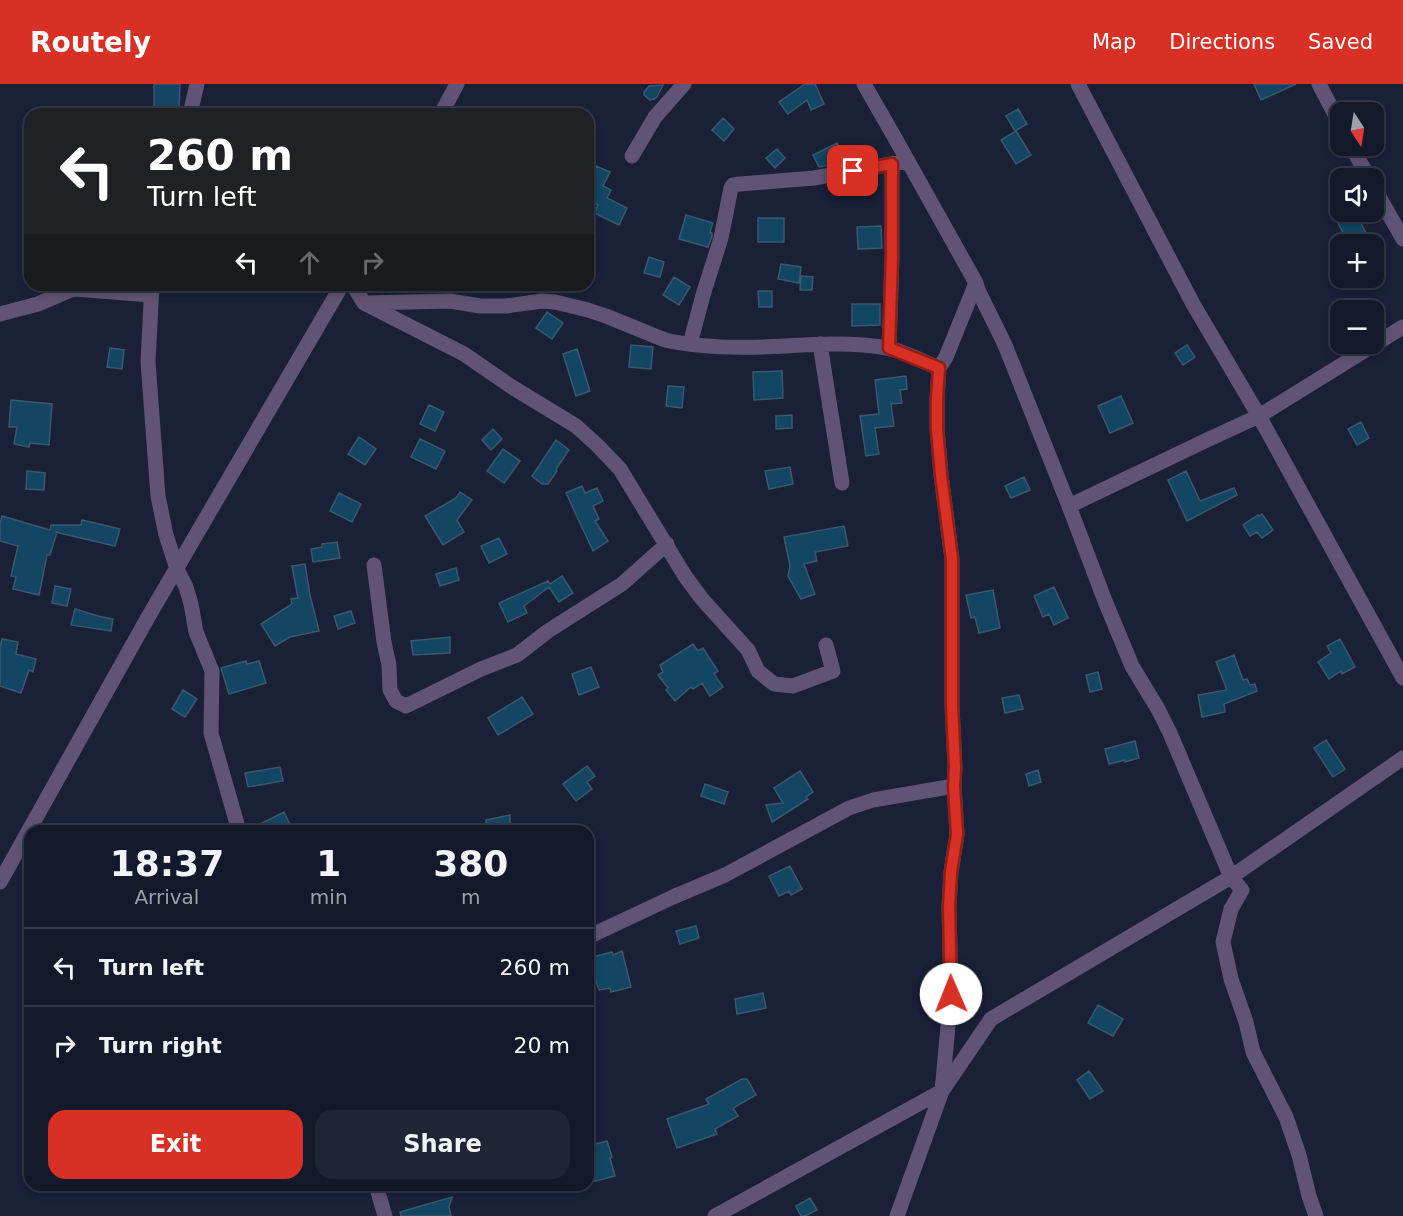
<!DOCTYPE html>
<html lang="en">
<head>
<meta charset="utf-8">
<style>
  :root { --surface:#13182a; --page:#202536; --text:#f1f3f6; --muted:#9da0a8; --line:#323747; --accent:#d93025 }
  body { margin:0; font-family:"DejaVu Sans",sans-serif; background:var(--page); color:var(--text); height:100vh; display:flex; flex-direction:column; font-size:22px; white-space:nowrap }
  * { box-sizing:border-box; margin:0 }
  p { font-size:20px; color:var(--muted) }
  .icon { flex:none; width:33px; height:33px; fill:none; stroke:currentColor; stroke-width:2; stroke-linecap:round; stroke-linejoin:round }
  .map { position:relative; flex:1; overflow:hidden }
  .panel { position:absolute; left:24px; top:741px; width:570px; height:366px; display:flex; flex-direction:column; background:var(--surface); border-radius:18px; box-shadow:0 3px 9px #0003,0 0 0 2px var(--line) }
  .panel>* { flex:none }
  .top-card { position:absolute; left:24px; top:24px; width:570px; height:183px; border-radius:18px; box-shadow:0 3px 9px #0003,0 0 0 2px var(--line); background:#202124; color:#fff; overflow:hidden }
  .needle { width:39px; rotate:168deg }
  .controls { position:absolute; left:1330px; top:18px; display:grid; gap:12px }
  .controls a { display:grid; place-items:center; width:54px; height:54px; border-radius:12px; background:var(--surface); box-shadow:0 3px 9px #0003,0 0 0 2px var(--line); font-size:30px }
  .pin { position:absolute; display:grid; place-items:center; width:51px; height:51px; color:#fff; margin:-26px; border-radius:12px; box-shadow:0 3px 9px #0006 }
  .me { position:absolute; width:66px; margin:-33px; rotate:359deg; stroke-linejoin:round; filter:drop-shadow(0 0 4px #0008) }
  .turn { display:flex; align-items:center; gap:21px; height:126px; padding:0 24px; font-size:27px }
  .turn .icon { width:78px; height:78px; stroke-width:2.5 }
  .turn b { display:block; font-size:42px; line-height:51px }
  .lanes { display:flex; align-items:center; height:57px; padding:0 24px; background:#0003; justify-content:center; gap:30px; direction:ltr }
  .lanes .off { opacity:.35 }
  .eta { display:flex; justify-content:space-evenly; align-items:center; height:102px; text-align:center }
  .eta b { font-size:36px; font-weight:700; line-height:42px }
  .button { display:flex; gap:12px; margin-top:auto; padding:12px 24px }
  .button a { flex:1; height:69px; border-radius:18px; background:var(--accent); color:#fff; font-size:24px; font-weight:700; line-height:69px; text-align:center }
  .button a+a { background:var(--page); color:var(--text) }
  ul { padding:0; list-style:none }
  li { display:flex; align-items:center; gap:18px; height:78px; padding:0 24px; border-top:2px solid var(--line) }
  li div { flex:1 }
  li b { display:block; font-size:22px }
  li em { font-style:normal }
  header { display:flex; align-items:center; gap:36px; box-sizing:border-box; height:84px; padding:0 30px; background:var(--accent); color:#fff }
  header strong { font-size:28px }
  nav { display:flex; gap:33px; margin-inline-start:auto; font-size:21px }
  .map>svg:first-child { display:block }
  .building { fill:#124663; stroke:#3b586c; stroke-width:1.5 }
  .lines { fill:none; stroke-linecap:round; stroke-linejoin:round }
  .minor { stroke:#605375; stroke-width:15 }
  .route-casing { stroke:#8d1f18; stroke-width:15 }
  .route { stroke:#d93025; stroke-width:10 }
</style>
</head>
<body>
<header>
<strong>Routely</strong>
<nav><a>Map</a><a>Directions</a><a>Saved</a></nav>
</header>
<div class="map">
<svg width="1403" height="1132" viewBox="0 0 1403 1132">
  <rect width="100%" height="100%" fill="#192038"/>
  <path class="building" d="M 154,0 L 180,0 L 179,25 L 154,25 Z
    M 805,0 L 815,0 L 824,20 L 811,26 L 807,16 L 788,30 L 779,18 Z
    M 1254,0 L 1296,0 L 1261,16 Z
    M 663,1 L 657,13 L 654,15 L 650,16 L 644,11 L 644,8 L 649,2 Z
    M 1018,25 L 1027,40 L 1015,47 L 1006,32 Z
    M 723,34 L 734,45 L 724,57 L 712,46 Z
    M 1016,47 L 1031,71 L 1016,80 L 1001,56 Z
    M 837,59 L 847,78 L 819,83 L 813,71 Z
    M 777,65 L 785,74 L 775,84 L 766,74 Z
    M 596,82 L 610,88 L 603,102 L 611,106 L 607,114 L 627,124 L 619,141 L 594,129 L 598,121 L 588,116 L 588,100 Z
    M 1357,130 L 1368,154 L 1354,160 L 1349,160 L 1338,139 Z
    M 686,131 L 713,139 L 710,148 L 712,149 L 712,152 L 708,163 L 679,155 Z
    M 758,134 L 784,134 L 784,158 L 758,158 Z
    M 881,142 L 882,164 L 858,165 L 857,143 Z
    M 649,173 L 664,178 L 660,193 L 644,189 Z
    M 781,180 L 801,183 L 799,199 L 778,195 Z
    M 801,192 L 813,193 L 812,206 L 800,206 Z
    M 674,193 L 690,203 L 679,221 L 663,211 Z
    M 758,207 L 772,207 L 772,223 L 759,223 Z
    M 852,220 L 880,220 L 880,241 L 852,242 Z
    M 547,228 L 563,239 L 552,255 L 536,244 Z
    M 631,261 L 653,263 L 651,285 L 629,283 Z
    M 1187,261 L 1195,273 L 1183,281 L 1175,269 Z
    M 110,264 L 124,266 L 122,285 L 107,283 Z
    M 577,265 L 590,307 L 576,312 L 563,270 Z
    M 782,287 L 783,314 L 754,316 L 753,288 Z
    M 906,292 L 907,305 L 900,306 L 902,319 L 891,320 L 894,342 L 875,344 L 879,370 L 866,372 L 860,332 L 879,330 L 875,296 Z
    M 668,302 L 684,303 L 682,324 L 666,322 Z
    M 1121,312 L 1133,339 L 1110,349 L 1098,322 Z
    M 11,316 L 52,320 L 49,361 L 30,359 L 29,363 L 14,360 L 17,343 L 9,343 Z
    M 429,321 L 444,328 L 435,347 L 420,340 Z
    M 792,331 L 792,344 L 776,345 L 776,332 Z
    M 1361,338 L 1369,354 L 1357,361 L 1348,345 Z
    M 493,345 L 502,355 L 491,366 L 482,356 Z
    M 359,353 L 376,365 L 365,381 L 348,370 Z
    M 420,355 L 445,367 L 436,385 L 411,373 Z
    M 556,356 L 569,366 L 556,385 L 557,387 L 548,400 L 542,400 L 532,392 Z
    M 503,365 L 520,377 L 504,399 L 487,387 Z
    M 790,383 L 793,400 L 769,405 L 765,387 Z
    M 27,387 L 45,389 L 44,406 L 26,405 Z
    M 1186,387 L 1200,417 L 1234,404 L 1237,411 L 1187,437 L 1168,396 Z
    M 1024,393 L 1030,406 L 1011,414 L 1005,402 Z
    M 582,402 L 585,409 L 597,404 L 603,417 L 593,422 L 599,435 L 595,437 L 608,457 L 593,467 L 566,409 Z
    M 460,408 L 472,416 L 457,436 L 464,448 L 443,461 L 425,432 L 456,414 Z
    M 339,409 L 361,420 L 352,438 L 330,427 Z
    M 1262,430 L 1273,446 L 1262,454 L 1257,448 L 1250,452 L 1243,441 L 1258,431 L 1259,432 Z
    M 2,432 L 50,446 L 51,441 L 81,441 L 82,436 L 120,445 L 115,462 L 55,448 L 57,448 L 50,471 L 47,471 L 39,511 L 13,505 L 16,493 L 11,492 L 18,462 L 0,457 L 0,440 Z
    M 844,442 L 848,462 L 815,468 L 817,477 L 804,480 L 815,510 L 801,515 L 788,492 L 790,482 L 784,453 Z
    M 499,454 L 507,470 L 489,479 L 481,462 Z
    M 337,458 L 340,474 L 313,478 L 311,465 L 322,463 L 322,460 Z
    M 305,480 L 310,511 L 319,547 L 290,553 L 275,562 L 261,540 L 292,520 L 291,515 L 298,514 L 292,482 Z
    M 456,484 L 459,496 L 440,502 L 436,490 Z
    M 562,492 L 573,509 L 559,518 L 549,503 L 524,522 L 527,529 L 508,538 L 499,519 L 548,497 L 550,500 Z
    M 55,502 L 71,505 L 67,522 L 52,519 Z
    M 1054,503 L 1068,534 L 1054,541 L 1049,530 L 1043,533 L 1034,512 Z
    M 993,506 L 1000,544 L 979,549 L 975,533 L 971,534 L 966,511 Z
    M 75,525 L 98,532 L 113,535 L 111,547 L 71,541 Z
    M 351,527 L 355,539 L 338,545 L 334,532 Z
    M 450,553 L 450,569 L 413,571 L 411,557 Z
    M 2,555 L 18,558 L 16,570 L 36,575 L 33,588 L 29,586 L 21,609 L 0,602 L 0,564 Z
    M 1340,555 L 1355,583 L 1342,590 L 1341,587 L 1329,595 L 1318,578 L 1331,569 L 1327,562 Z
    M 693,560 L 698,567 L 703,564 L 718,587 L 714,590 L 723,603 L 710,612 L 702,599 L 693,605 L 691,603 L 675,617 L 666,606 L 668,604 L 658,591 L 663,588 L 660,581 Z
    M 1234,571 L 1243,596 L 1247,595 L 1250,601 L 1255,600 L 1257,607 L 1224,620 L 1225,628 L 1202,633 L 1198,611 L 1227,606 L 1216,578 Z
    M 246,577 L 247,580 L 259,577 L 266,599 L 229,610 L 221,584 Z
    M 591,583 L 599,603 L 579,611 L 572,590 Z
    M 1098,588 L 1102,605 L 1090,608 L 1086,591 Z
    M 183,606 L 197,615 L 185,633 L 172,625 Z
    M 1019,611 L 1023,625 L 1005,629 L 1002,614 Z
    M 522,613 L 533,630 L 498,651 L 488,634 Z
    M 1326,656 L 1345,685 L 1333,693 L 1314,664 Z
    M 1135,657 L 1139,674 L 1125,678 L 1125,676 L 1109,680 L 1105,665 Z
    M 587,682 L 595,692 L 587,698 L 592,705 L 576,717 L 563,700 Z
    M 280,683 L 283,697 L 248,703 L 245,689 Z
    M 1038,686 L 1041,698 L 1029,702 L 1026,690 Z
    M 800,687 L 813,708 L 806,713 L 808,715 L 772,738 L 766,721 L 783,719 L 774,704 Z
    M 705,700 L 728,708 L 724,720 L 701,712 Z
    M 284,728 L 293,747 L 248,747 L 248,746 Z
    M 510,731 L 510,747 L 486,747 L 486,736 Z
    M 790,782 L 802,805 L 791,811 L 789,807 L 779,812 L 769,792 Z
    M 696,842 L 699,854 L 680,860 L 676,847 Z
    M 622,867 L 631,903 L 611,908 L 610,904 L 599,906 L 590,879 L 595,877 L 593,873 L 612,868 L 613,871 Z
    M 763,909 L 766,924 L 737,930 L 735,915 Z
    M 1098,921 L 1123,935 L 1113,952 L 1088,939 Z
    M 1089,987 L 1103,1007 L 1090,1015 L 1077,996 Z
    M 742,995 L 747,995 L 756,1011 L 733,1024 L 738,1032 L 715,1045 L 717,1050 L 677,1064 L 667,1035 L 709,1020 L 706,1015 Z
    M 607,1057 L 612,1073 L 610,1074 L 615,1092 L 588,1099 L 588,1062 Z
    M 452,1113 L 449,1123 L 451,1132 L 401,1132 L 400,1128 Z
    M 810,1114 L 817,1126 L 805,1132 L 801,1132 L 796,1122 Z"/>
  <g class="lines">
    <path class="minor" d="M 864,0 L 895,54 L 976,199 L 978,206 L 1005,261 L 1069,422 L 1105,517 L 1132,582 L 1158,625 L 1170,649 L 1231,793 L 1242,806 L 1231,825 L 1223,858 L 1231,895 L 1246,938 L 1253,968 L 1286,1033 L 1299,1071 L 1309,1112 L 1316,1132
      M 1078,0 L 1193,220 L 1259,332 L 1403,594
      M 1319,0 L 1341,42
      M 190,30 L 197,0
      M 441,30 L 457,0
      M 1351,62 L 1369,94
      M 632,72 L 655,33 L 684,0
      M 1374,104 L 1403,155
      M 152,201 L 148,278 L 158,412 L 166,451 L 177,485 L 186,503 L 191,520 L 196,548 L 212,587 L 211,649 L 239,747
      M 353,201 L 364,219 L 464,270 L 512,303 L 576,342 L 597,361 L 620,385 L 685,492 L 702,515 L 748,566 L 758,587 L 774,600 L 793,602 L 833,587 L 826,561
      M 366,219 L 450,217 L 480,222 L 506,222 L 542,217 L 555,218 L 588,226 L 606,232 L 665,256 C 700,264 750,264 785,262 C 819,260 854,258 887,264 C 903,267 924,278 939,284
      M 0,230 L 38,220 L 68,207 L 75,205 L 151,211
      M 690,260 L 703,211 L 721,154 L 731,104 L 733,101 L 740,100 L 814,94 L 908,77
      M 820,260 L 842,399
      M 889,264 L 892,172 L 892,80
      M 1069,422 L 1207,356 L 1259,332 L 1403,243
      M 374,481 L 384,558 L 389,581 L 390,606 L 396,617 L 406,622 L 481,585 L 517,571 L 548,547 L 622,500 L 667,460
      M 0,798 L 147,535 L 342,201
      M 588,853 L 673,813 L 725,791 L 849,724 L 873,716 L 954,702
      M 376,1101 L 385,1132
      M 715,1132 L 942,1007 L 991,935 L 1231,793 L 1403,674
      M 897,1132 L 942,1007 L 951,910 L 949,823 L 951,788 L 957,750 L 954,702 L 955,683 L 952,622 L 952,475 L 941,391 L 937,345 L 937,315 L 939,284 L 946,273 L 976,199"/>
  </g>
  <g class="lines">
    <g class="route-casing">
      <path id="route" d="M 853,87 L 892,80 L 892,172 L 889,264 L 939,284 L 937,315 L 937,345 L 941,391 L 952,475 L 952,622 L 955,683 L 954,702 L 957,750 L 951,788 L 949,823 L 951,910"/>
    </g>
    <use href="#route" class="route"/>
  </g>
</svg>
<div class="controls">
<a><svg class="needle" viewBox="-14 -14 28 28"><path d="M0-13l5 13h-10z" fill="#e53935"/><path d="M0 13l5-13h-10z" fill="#9da0a8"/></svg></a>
<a><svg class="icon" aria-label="sound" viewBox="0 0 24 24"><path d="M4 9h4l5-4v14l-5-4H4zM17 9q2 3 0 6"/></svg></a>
<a>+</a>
<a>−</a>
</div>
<div class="pin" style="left:853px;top:87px;background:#d93025"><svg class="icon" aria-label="arrive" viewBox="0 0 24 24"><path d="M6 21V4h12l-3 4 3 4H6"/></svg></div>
<svg class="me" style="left:951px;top:910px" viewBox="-20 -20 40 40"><circle r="19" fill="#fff"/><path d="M0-13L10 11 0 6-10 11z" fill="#d93025"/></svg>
<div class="top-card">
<div class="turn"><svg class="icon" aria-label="left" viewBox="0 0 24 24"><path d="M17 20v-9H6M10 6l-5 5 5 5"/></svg><div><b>260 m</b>Turn left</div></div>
<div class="lanes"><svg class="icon" aria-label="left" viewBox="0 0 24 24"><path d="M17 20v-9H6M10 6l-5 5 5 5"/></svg><svg class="icon off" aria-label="ahead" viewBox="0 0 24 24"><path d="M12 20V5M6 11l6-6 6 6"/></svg><svg class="icon off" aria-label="right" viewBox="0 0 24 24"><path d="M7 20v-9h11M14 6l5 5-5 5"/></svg></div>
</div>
<section class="panel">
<div class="eta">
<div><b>18:37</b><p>Arrival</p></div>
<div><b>1</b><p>min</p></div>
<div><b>380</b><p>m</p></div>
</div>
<ul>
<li><svg class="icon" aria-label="left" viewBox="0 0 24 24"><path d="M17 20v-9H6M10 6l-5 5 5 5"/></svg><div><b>Turn left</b></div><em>260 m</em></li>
<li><svg class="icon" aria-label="right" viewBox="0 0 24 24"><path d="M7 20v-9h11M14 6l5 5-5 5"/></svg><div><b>Turn right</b></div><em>20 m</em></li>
</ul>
<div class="button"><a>Exit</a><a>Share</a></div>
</section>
</div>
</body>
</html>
